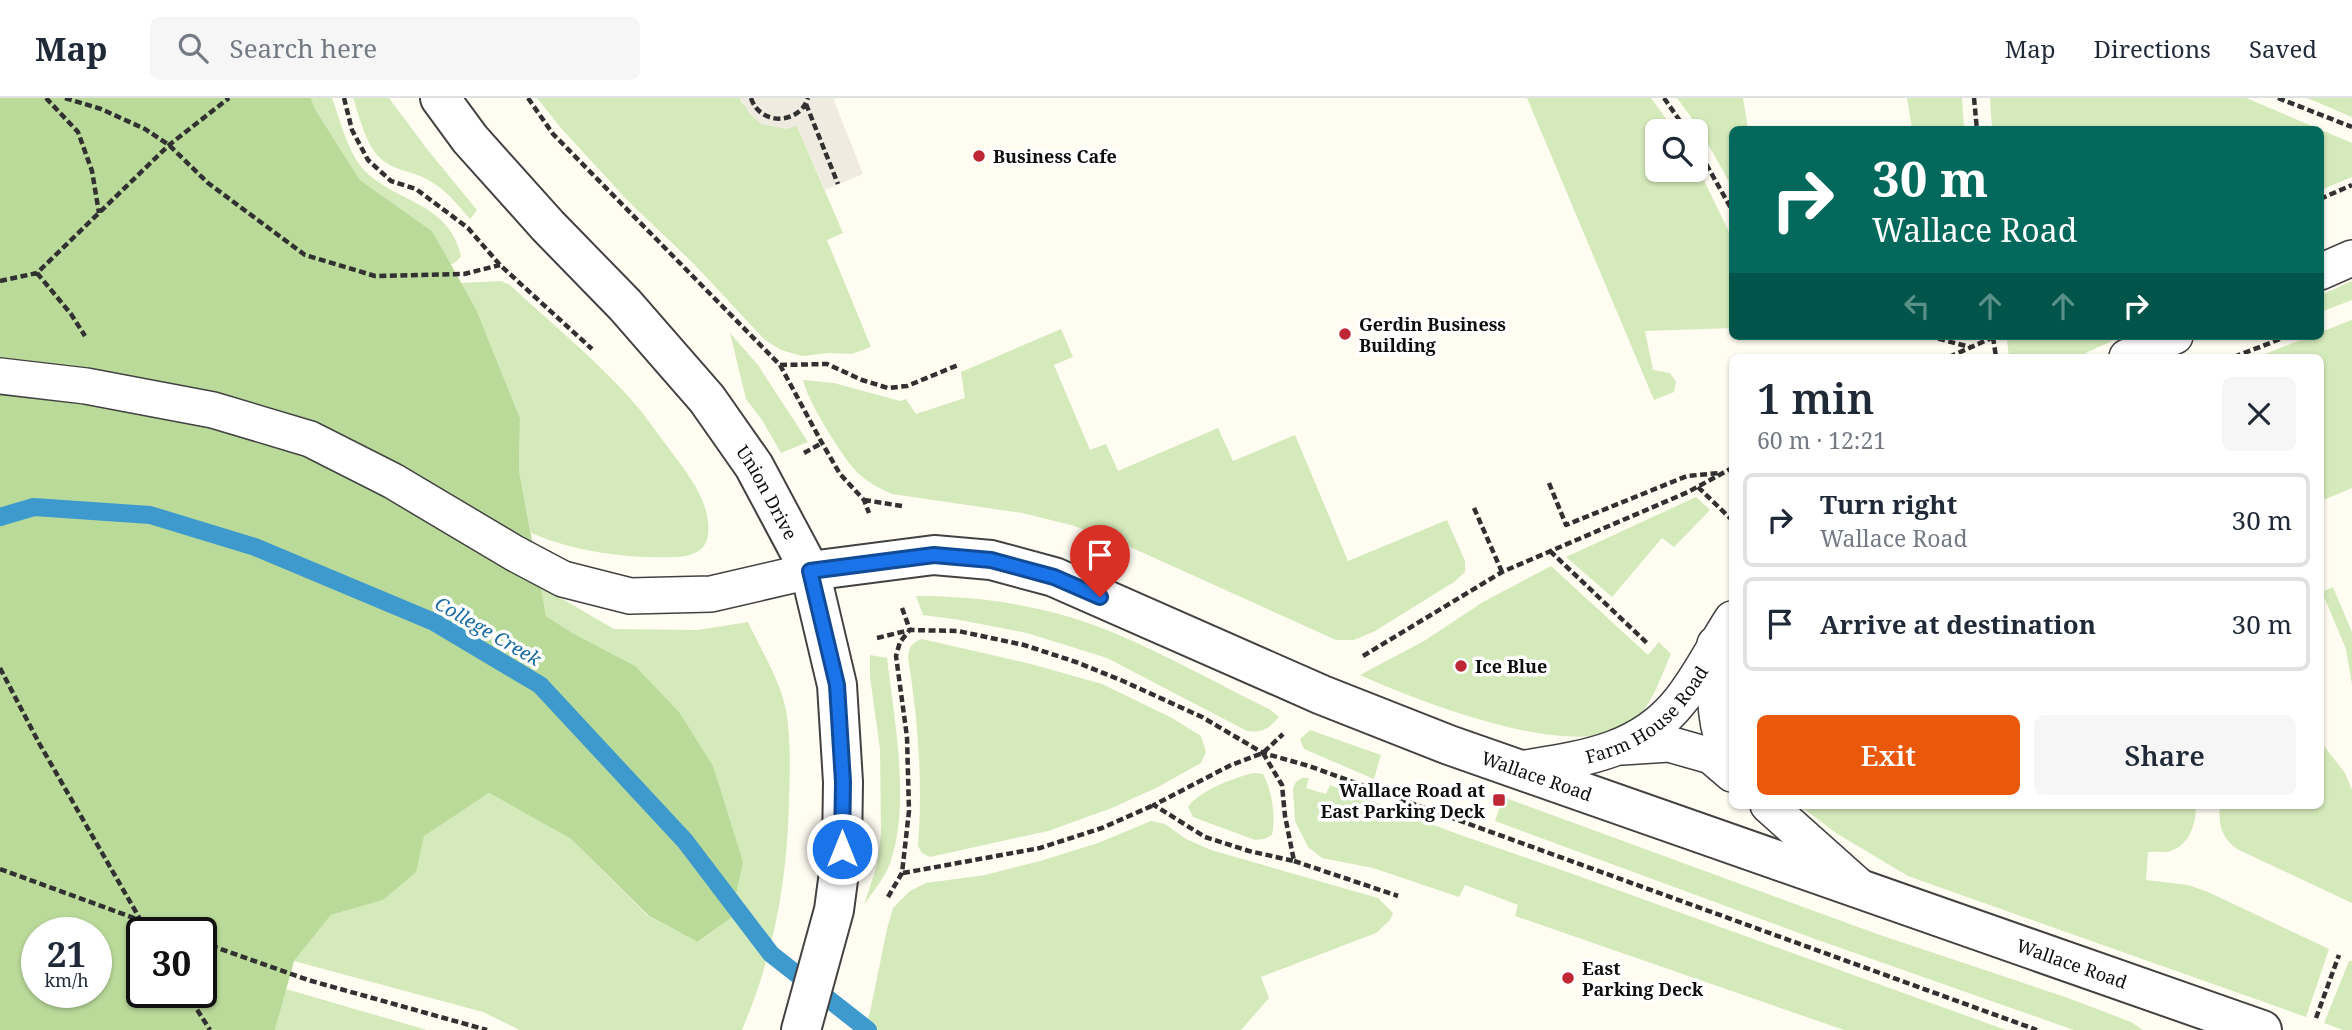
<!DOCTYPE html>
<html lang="en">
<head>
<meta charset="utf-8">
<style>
  :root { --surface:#fff; --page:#f6f6f7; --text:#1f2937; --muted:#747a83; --line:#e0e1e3; --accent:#ea580c }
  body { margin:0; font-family:"Noto Serif",serif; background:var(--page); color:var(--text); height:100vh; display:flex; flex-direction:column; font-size:26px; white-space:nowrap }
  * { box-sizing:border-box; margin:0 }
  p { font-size:23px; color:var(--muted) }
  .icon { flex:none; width:38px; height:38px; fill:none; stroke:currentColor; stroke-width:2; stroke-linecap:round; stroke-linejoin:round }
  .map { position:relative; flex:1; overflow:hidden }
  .panel { position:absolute; left:1729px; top:256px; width:595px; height:455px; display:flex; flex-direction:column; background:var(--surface); border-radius:10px; box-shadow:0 2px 5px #0004 }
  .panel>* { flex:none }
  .banner { position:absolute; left:1729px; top:28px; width:595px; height:214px; border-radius:10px; box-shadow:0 2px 5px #0004; background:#00695c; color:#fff; overflow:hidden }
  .controls { position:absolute; left:1645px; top:21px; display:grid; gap:14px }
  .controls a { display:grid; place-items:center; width:63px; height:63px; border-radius:10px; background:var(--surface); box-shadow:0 2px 5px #0004; font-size:35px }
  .speed { position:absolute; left:21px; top:819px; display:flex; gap:14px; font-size:35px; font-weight:700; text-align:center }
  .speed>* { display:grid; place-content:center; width:91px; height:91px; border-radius:50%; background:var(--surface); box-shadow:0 2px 5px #0004; line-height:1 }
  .speed small { font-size:18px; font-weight:400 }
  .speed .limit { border:4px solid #111; border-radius:10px; background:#fff; color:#111 }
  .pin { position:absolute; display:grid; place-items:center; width:60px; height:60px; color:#fff; margin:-72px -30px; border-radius:50% 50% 50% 0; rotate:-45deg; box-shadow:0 0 7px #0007 }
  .pin .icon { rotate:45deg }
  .me { position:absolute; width:77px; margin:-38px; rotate:0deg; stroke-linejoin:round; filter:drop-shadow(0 0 5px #0008) }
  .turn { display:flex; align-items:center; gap:24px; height:147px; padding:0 28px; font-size:32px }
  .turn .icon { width:91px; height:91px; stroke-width:2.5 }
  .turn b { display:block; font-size:49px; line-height:60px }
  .lanes { display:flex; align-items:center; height:66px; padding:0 28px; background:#0003; justify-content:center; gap:35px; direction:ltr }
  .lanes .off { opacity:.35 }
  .round { display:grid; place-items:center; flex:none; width:74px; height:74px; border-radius:10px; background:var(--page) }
  .overview { display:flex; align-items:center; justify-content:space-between; height:119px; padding:0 28px }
  h1 { font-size:42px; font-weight:600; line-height:52px }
  .button { display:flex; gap:14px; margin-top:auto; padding:14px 28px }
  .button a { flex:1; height:80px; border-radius:10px; background:var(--accent); color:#fff; font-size:28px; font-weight:600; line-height:80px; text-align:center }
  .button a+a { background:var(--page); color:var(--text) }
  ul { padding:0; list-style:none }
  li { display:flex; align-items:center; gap:21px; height:94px; margin:0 14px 10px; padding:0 14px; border:4px solid var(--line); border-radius:10px }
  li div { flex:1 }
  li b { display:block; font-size:26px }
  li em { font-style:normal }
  header { display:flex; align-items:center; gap:42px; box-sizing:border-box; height:98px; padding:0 35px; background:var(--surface); border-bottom:2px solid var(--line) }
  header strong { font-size:33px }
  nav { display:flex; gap:38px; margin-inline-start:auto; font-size:24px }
  .search { width:490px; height:63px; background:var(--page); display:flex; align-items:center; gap:18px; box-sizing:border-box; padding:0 24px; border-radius:10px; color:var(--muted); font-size:26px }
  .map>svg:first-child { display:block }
  .green { fill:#d5eabb }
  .forest { fill:#bada9a; fill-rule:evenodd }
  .plaza { fill:#f0ebe0 }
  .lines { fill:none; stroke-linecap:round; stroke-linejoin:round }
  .stream { stroke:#3e9acd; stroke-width:18 }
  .lane-casing { stroke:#424242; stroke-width:38 }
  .street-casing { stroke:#424242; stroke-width:42 }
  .path { stroke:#313131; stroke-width:4.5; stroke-dasharray:7 3.5; stroke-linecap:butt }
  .lane { stroke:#fff; stroke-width:35 }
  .street { stroke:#fff; stroke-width:38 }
  .route-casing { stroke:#114b97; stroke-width:18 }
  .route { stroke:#1a73e8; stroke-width:12 }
  .poi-dot { fill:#bf2735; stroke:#fff; stroke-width:2.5 }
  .labels { text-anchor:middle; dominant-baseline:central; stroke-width:7; stroke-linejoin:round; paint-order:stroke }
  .poi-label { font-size:18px; font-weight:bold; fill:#0f0f0f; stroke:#fff; text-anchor:start }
  .street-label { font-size:18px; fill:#0f0f0f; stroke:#fff }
  .water-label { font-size:19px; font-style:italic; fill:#186ba2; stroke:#fff }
</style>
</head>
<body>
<header>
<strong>Map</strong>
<div class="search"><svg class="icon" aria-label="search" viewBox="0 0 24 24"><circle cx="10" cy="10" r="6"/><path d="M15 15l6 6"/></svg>Search here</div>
<nav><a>Map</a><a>Directions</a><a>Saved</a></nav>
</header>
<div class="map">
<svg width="2352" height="932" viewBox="0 0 2352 932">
  <rect width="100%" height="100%" fill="#fffcf2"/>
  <path class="green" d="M 311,0 L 332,0 C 341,24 348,56 366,74 C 400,106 449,105 461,158 L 457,163 L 450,167 L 432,133 L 360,82 L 315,11 Z
    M 353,0 L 389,0 L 427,51 L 477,112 L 470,121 C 458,107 446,92 430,83 C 415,73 395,74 380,60 C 365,45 360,20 353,0 Z
    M 537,0 L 740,0 L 742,5 L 797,28 L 843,135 L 827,142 L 871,249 L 852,256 L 829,255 L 802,258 L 781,252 L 765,242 L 693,165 L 628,103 L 560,29 Z
    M 1527,0 L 1651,0 L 1675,33 L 1657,33 L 1657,72 L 1696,72 L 1696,66 L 1732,140 L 1732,230 L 1645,233 L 1653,272 L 1670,275 L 1676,284 L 1674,294 L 1654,302 Z
    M 1677,0 L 1743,0 L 1748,31 L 1732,32 L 1732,89 L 1699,30 Z
    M 1907,0 L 1962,0 L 1964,31 L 1912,31 Z
    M 1990,0 L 2246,0 L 2352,45 L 2352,79 L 2321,92 L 2320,32 L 1992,31 Z
    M 2307,0 L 2352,0 L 2352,19 Z
    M 501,183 L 510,187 C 554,228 603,267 641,313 C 652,327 662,342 673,356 C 690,379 712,407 708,437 C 706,453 692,458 677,459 C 629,461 576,454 531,435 L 519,372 L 520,320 L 476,211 L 461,185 Z
    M 2352,183 L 2352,202 L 2321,214 L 2321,197 Z
    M 2352,222 L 2352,390 L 2321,403 L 2320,259 L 2257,259 L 2311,238 L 2320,238 L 2321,234 Z
    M 1061,231 L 1073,259 L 1054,267 L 1090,352 L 1106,346 L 1118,373 L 1218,330 L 1233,363 L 1295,337 L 1348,463 L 1447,422 L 1465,463 L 1465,474 L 1454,484 L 1375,533 L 1354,542 L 1336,542 L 1119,444 L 1071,427 L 1022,415 L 892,396 C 879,390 865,383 855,372 C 840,355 808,304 803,282 L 834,285 L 900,303 L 906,301 L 916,316 L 965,300 L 961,274 Z
    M 730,235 L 758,267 L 808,344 L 781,355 L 762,322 L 746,301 Z
    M 2015,238 L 2123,238 L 2077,259 L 2009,259 L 2007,242 Z
    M 1696,399 L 1710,412 L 1674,449 L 1662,440 L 1612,499 L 1566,459 Z
    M 1551,468 L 1648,557 L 1659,544 L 1671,556 C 1660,580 1651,613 1627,628 C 1569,663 1418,603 1360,577 L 1424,543 L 1483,504 Z
    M 540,488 L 614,531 L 698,532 L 748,524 C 761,552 780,582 786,612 C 791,642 790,673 789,703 C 787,785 774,856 742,932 L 520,932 L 483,914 L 294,863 L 331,817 L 383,802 L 423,738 L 489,695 L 571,741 L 648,818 L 699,844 L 731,820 L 574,536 L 546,518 Z
    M 2333,489 L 2352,534 L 2352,587 L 2346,551 L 2322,494 Z
    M 916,498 C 966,498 1010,503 1059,516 C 1130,535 1203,579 1269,611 L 1279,619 C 1269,630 1263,635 1247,633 L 1107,560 L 1027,535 L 960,522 L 923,517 Z
    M 922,541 L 1031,566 L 1102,586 L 1172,620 L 1201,638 L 1206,654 L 1201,665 L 1158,689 L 1112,710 L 1048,733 L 930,759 L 922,755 L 918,748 C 923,684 918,622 908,559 C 909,548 912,545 922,541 Z
    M 870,557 L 887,560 C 894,619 911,708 890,765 C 885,780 873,793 864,807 L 877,767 L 881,736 L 880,651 L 870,579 Z
    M 1310,632 L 1381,657 L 1374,681 L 1304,651 L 1300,641 Z
    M 2321,640 L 2324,648 L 2345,675 L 2352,692 L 2352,805 L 2237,751 C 2221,739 2218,727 2220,707 L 2320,707 Z
    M 1254,675 L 1263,676 C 1272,693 1276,718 1272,737 L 1264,741 L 1255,742 L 1193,719 L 1188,709 C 1199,693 1235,679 1254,675 Z
    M 1302,680 L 1309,680 L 1306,690 L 1326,696 L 1330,687 L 1452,734 L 1573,776 L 2006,932 L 1844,932 L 1515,818 L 1518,807 L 1465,787 L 1459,799 L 1373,770 L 1322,760 L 1308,749 L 1295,723 L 1293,690 L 1296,684 Z
    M 1503,699 L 1880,837 L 2068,900 L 2131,924 L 2143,932 L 2074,932 L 1815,841 L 1495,723 Z
    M 1799,707 L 2196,707 C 2196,726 2190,746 2171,753 C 2164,755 2155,753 2148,754 L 2146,782 L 2188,787 L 2208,794 L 2329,851 L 2306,919 L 1908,778 L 1836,735 Z
    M 1151,723 L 1165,726 L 1186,741 L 1211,752 L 1378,800 L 1393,815 L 1390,822 L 1376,835 L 1261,879 L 1269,900 L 1241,932 L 864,932 L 870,914 L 887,831 L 893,810 L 910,793 L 926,785 L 985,777 L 1040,763 L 1098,745 Z
    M 2349,863 L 2352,863 L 2352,932 L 2343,932 L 2324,925 Z
    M 286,891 L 427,932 L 275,932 Z"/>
  <path class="forest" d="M 0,0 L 311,0 L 315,11 L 360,82 L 432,133 L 476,211 L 520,320 L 519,372 L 546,518 L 574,536 L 635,568 L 679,614 L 713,668 L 743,764 L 731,820 L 698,844 L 649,818 L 571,741 L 489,695 L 424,738 L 416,774 L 383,802 L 331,817 L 294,863 L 275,932 L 0,932 ZM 37,835 L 96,835 L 96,894 L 37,894 ZM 142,835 L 201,835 L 201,894 L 142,894 Z"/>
  <path class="plaza" d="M 740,0 L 833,0 L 863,76 L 825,92 L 797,28 L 786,31 L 761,26 L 750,16 Z"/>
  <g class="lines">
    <path class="stream" d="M 0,419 L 34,409 L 150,417 L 255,449 L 434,524 L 540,587 L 685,743 L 771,856 L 868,932"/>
    <g class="lane-casing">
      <g id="lane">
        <path d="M 2320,174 L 2352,160"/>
        <path d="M 2127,259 L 2175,238"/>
        <path d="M 0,278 L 86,288 L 213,312 L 310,341 L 393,383 L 514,455 L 563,481 L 630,498 L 711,496 L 810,473"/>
        <path d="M 1715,546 C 1715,586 1712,629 1732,665"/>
        <path d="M 1622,649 L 1669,646 L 1711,658 L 1732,676"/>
        <path id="s1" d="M 1519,671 C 1580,661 1639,655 1680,603 C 1700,578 1715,547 1732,521"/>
        <path d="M 1768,707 L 1862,791"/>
      </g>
    </g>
    <g class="street-casing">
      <g id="street">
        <path id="s2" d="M 440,0 L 470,41 L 548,128 L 625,207 L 707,301 L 754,368 L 810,473 L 837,587 L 843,684 L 842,752 L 834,812 L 801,932"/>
        <path id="s3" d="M 810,473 L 934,457 L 991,462 L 1054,479 L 1322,597 L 1449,647 L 2262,932"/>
      </g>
    </g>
    <path class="path" d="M 46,0 L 78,34 L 92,73 L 99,115
      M 65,0 L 101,11 L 145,31 L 169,47 L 208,85 L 305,157 L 375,178 L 464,176 L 500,167
      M 344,0 L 352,32 L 368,62 L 391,83 L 416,91 L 468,130 L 500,167 L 592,251
      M 528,0 L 553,36 L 780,267 L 822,345 L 840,376 L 864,402 L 869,415
      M 751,0 C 760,28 799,27 808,0
      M 1664,0 L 1687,33
      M 1974,0 L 1977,32
      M 2278,0 L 2352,29
      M 806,6 L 838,86
      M 1696,48 L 1732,112
      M 2320,101 L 2352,87
      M 37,175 L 71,216 L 85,238
      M 0,183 L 37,175 L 169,47 L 229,0
      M 1928,238 L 1970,249
      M 1993,239 L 1996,259
      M 1949,259 L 1996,238
      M 2234,259 L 2288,238
      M 780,267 L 827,266 L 862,282 L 888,290 L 907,288 L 958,267
      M 804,355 L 822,345
      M 1549,385 L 1566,427 L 1687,378 L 1720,375
      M 1698,389 L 1732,422
      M 864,402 L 902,408
      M 1474,410 L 1502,474
      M 1550,453 L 1647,545
      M 902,510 L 910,532
      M 877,540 L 910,532 L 958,533 L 1024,547 L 1076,564 L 1123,583 L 1202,619 L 1263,655 L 1309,668 L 2037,932
      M 1363,558 L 1502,474 L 1688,394 L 1732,370
      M 0,570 L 39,645 L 148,835
      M 1264,654 L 1283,636
      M 1263,655 L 1282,687 L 1285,718 L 1294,763 L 1249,753 L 1205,739 L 1154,707 L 1231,667 Z
      M 1294,763 L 1398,798
      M 0,771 L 175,835
      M 903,775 L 1040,750 L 1102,730 L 1154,707
      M 888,799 L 902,775 L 909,713 L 907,639 L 896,558 L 900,544 L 909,533
      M 201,844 L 308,882 L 487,932
      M 186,894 L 210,932
      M 2316,920 L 2339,857"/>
    <use href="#lane" class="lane"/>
    <use href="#street" class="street"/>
  </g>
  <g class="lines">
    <g class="route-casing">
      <path id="route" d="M 842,751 L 843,684 L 837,587 L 810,473 L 934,457 L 991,462 L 1054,479 L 1100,499"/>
    </g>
    <use href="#route" class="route"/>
  </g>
  <g class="poi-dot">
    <circle cx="979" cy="58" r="7"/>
    <circle cx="1345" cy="236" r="7"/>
    <circle cx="1461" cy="568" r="7"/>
    <rect x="1492" y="695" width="14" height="14" rx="3.5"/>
    <circle cx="1568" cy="880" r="7"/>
  </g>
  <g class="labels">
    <g class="poi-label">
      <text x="993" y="58">Business Cafe</text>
      <text x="1359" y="226">Gerdin Business<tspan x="1359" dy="21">Building</tspan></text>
      <text x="1475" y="568">Ice Blue</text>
      <text x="1485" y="692" text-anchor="end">Wallace Road at<tspan x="1485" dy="21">East Parking Deck</tspan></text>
      <text x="1582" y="870">East<tspan x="1582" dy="21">Parking Deck</tspan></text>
    </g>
    <g class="street-label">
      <text stroke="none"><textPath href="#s2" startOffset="514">Union Drive</textPath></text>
      <text stroke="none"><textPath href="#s1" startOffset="144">Farm House Road</textPath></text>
      <text stroke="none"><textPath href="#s3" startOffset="770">Wallace Road</textPath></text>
      <text stroke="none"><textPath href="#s3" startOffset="1337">Wallace Road</textPath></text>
    </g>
    <g class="water-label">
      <text transform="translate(488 533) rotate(30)">College Creek</text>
    </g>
  </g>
</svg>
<div class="controls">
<a><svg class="icon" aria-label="search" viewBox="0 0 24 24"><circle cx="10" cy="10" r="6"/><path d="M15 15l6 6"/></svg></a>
</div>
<div class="speed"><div>21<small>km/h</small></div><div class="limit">30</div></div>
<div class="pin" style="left:1100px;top:499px;background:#d93025"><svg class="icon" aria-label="arrive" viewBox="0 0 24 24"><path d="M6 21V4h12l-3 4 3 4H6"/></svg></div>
<svg class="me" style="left:842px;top:751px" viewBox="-20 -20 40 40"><circle r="17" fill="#1a73e8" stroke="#fff" stroke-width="3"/><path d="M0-11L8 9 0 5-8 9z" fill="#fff"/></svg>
<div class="banner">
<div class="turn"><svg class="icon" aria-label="right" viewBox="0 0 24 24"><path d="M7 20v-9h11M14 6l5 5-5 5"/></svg><div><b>30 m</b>Wallace Road</div></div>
<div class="lanes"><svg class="icon off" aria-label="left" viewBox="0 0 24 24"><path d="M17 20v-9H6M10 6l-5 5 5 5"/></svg><svg class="icon off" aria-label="ahead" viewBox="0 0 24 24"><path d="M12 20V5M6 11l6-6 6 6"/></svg><svg class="icon off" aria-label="ahead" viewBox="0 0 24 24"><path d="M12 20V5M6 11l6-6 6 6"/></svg><svg class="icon" aria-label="right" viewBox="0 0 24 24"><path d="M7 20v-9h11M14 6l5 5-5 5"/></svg></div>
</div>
<section class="panel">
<div class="overview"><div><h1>1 min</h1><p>60 m · 12:21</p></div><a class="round"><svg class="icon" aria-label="close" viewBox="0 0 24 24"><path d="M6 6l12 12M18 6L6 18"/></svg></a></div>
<ul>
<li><svg class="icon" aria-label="right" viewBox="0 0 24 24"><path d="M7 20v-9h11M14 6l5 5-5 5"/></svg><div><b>Turn right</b><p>Wallace Road</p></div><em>30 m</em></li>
<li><svg class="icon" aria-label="arrive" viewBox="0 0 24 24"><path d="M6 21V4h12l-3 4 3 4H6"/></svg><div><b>Arrive at destination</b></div><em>30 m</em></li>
</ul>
<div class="button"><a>Exit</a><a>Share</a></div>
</section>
</div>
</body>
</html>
